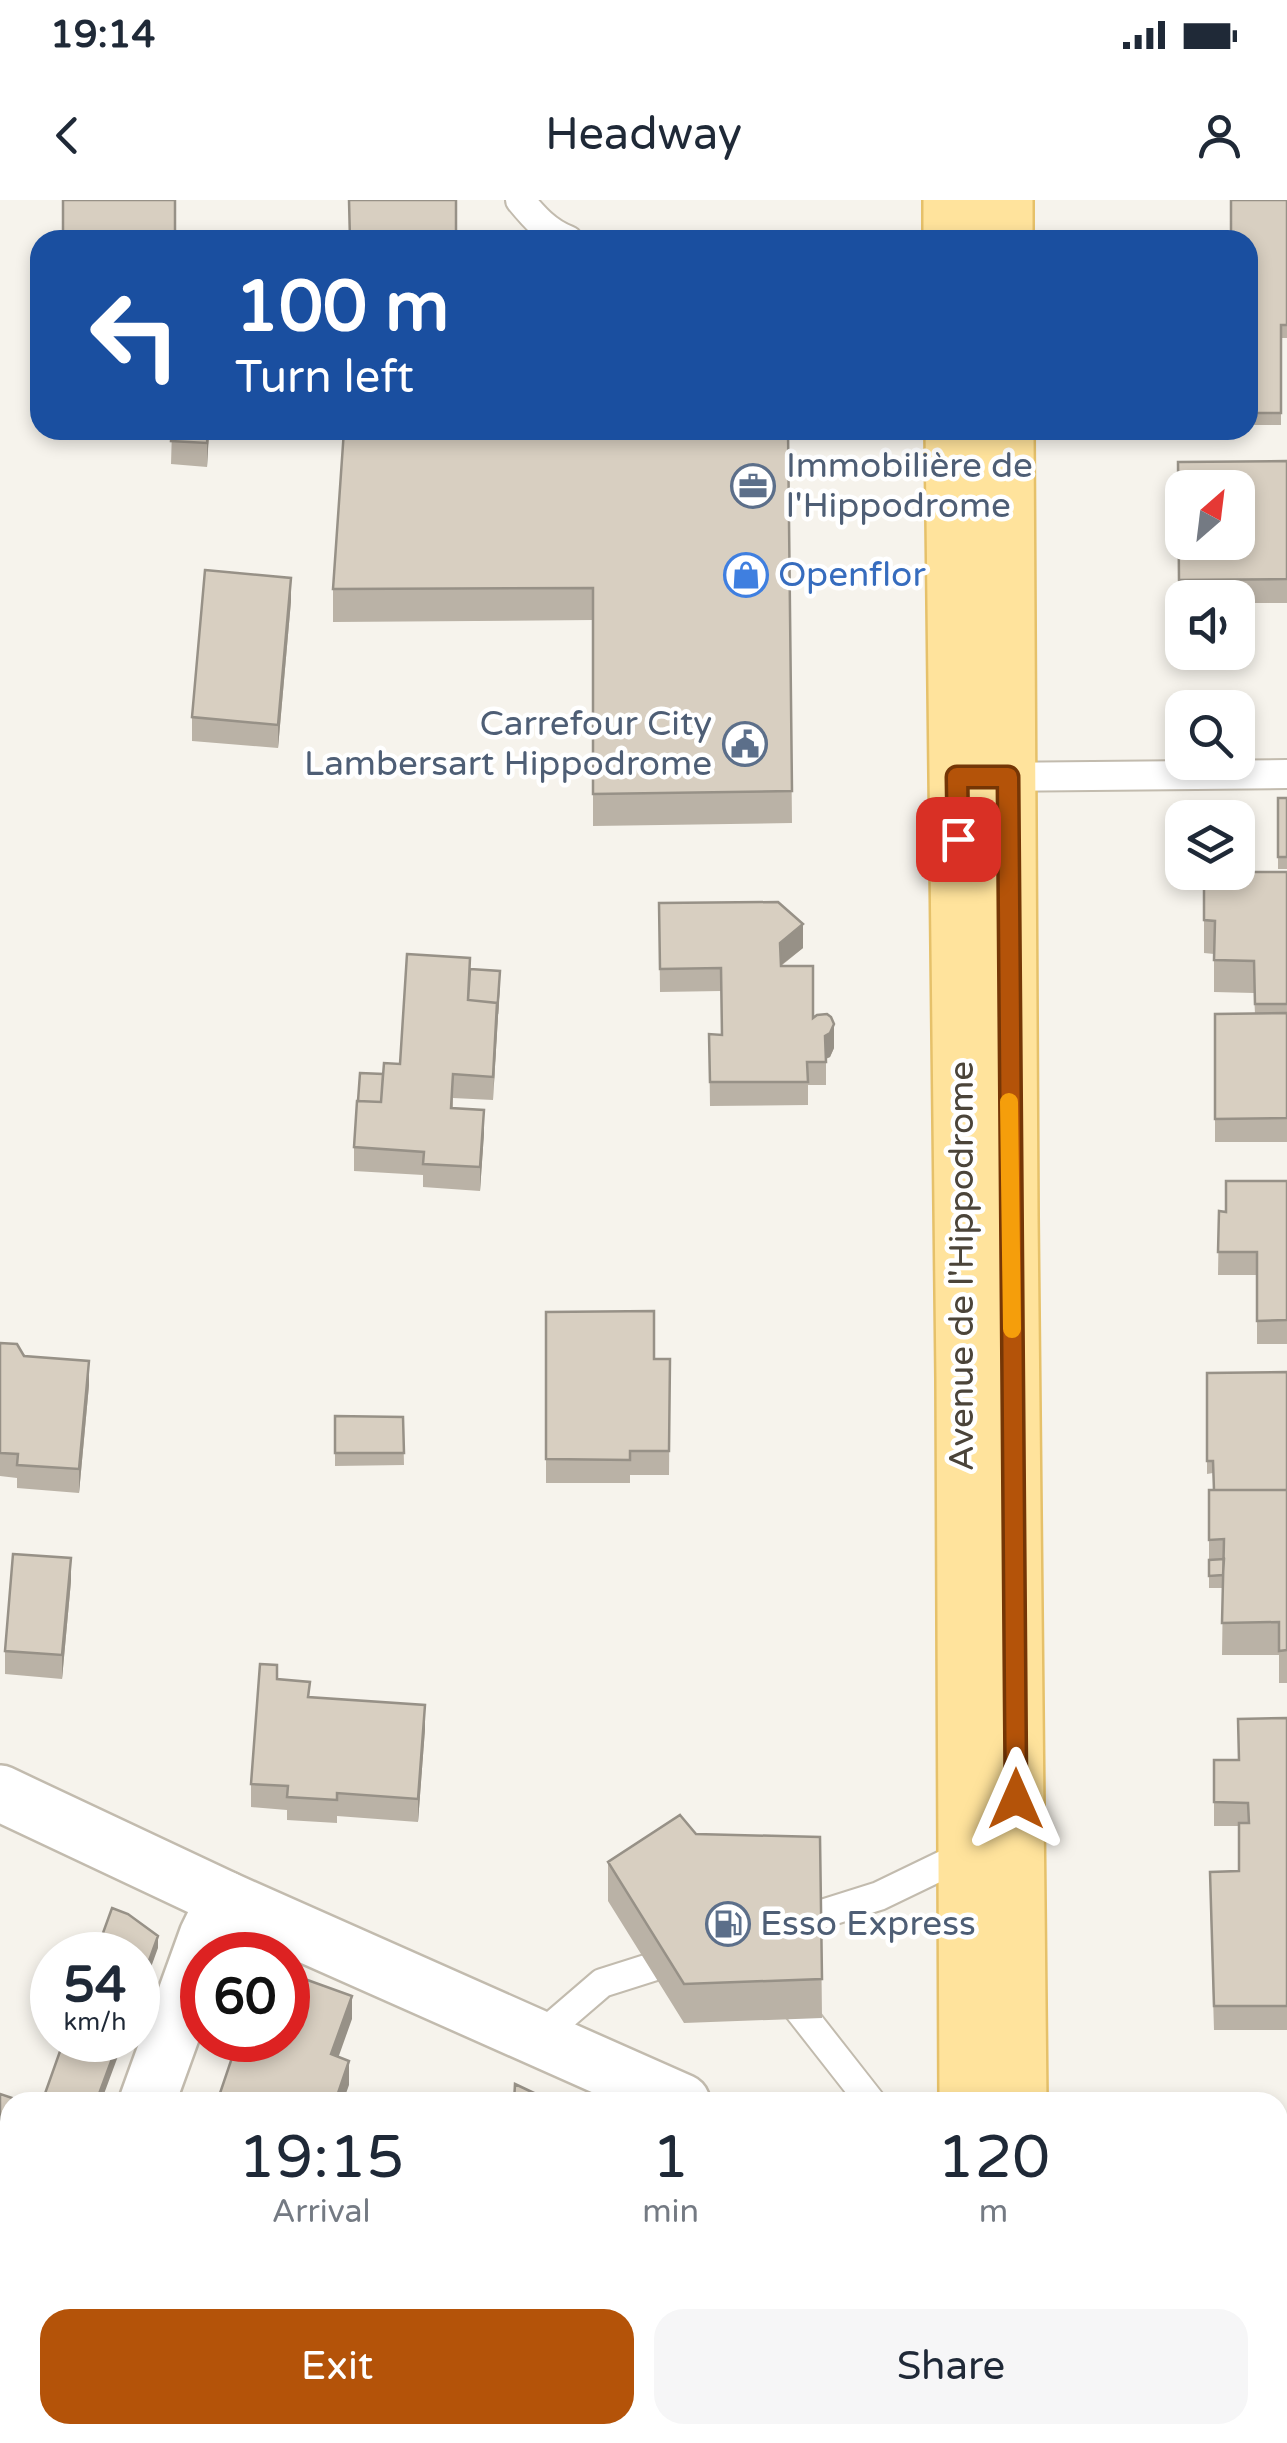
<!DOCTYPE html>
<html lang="en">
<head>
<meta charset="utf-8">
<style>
  :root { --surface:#fff; --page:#f6f6f7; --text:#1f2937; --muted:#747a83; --accent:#b45309 }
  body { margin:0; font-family:"Varela Round",sans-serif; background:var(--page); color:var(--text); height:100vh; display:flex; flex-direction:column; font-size:38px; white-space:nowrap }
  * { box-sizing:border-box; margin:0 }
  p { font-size:32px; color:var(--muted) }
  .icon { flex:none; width:55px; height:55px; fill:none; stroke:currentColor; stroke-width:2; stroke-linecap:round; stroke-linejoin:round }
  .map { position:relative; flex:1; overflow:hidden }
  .drawer { position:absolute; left:0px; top:1892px; width:1288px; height:352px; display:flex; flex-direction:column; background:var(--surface); border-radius:30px 30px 0 0; box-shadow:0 5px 15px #0003 }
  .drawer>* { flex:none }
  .top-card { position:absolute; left:30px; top:30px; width:1228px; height:210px; border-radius:30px; box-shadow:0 5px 15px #0003; background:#1a4fa0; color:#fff; overflow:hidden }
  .needle { width:65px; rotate:28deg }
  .tools { position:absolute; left:1165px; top:270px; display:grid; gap:20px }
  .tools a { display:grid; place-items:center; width:90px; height:90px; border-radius:20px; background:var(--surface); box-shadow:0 5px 15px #0003; font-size:50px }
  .speed { position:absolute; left:30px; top:1732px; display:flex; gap:20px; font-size:50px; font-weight:700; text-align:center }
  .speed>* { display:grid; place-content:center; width:130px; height:130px; border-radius:50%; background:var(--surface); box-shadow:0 5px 15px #0003; line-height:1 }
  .speed small { font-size:25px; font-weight:400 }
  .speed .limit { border:15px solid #d22; background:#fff; color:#111 }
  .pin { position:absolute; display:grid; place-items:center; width:85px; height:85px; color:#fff; margin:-42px; border-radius:20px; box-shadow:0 5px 15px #0006 }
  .me { position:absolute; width:110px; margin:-55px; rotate:0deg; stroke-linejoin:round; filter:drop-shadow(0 0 8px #0008) }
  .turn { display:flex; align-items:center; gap:35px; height:210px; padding:0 40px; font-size:45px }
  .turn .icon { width:130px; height:130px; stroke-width:2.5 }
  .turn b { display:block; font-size:70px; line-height:85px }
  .eta { display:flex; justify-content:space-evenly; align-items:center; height:170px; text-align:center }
  .eta b { font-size:60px; font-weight:600; line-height:70px }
  .primary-button { display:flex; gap:20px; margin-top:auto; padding:20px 40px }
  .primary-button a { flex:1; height:115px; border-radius:30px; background:var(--accent); color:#fff; font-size:40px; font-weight:600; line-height:115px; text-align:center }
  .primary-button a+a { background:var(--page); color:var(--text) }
  .status { display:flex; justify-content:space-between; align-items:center; height:70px; padding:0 50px; background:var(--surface); direction:ltr }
  .status svg { height:28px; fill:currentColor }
  header { display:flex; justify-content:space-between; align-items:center; height:130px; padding:0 40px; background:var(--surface); font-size:45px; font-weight:600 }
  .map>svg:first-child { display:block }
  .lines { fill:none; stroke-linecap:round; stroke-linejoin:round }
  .service-casing { stroke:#c2bbae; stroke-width:32 }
  .minor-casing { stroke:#c2bbae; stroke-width:60 }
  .tertiary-casing { stroke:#c2bbae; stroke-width:60 }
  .primary-casing { stroke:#e6c16a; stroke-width:60 }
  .service { stroke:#fff; stroke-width:28 }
  .minor { stroke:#fff; stroke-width:55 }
  .tertiary { stroke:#fff; stroke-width:55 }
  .primary { stroke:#ffe39c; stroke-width:55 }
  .wall { fill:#bab2a6 }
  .shaded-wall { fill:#979187 }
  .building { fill:#d8cfc1; stroke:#979187; stroke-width:2.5; fill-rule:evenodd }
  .route-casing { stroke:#753606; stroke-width:25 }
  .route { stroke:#b45309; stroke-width:18 }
  .slow { stroke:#f59e0b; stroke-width:18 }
  .labels { text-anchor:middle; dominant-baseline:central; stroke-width:9; stroke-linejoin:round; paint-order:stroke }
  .service-label { font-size:35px; fill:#4e5e75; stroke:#fff; text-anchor:start }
  .shop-label { font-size:35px; fill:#366cbe; stroke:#fff; text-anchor:start }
  .street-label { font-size:35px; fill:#4b4439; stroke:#fff }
</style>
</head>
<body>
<div class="status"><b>19:14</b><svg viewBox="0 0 49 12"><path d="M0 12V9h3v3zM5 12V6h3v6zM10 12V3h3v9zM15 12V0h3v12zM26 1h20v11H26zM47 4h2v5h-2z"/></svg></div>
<header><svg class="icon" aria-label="back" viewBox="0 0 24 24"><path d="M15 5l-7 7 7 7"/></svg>Headway<svg class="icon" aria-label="person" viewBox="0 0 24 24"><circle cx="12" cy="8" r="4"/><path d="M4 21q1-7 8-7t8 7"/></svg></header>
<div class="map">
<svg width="1287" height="2243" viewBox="0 0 1287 2243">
  <rect width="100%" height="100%" fill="#f6f3ec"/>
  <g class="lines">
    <g class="service-casing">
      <path id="service" d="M 520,0 C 534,17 547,32 568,40
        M 999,577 L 1287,574
        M 787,1725 L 879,1696 L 966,1654
        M 784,1791 L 871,1902
        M 538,1838 L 602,1783 L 684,1757"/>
    </g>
    <g class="minor-casing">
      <path id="minor" d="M 147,1902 L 207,1736 L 225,1699
        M 80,2243 L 81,2235"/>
    </g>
    <g class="tertiary-casing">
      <path id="tertiary" d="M 0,1593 L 225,1699 L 682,1902
        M 1278,2165 L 1287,2169"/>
    </g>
    <g class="primary-casing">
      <path id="primary" d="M 951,0 L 951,40
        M 1005,0 L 1005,40
        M 953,230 L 964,1179 L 967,1902
        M 1006,230 L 1010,1016 L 1019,1902
        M 1021,2235 L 1021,2243
        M 970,2243 L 970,2235"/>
    </g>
    <use href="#service" class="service"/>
    <use href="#minor" class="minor"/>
    <use href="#tertiary" class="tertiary"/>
    <use href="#primary" class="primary"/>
  </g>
  <path class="wall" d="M 1287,0 L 1287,138 L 1281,138 L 1281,225 L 1248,225 L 1248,40 Z
    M 172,230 L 322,230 L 209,234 L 207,267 L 171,264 Z
    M 788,230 L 792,623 L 593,626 L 593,420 L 333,422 L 333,389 Z
    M 1287,261 L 1287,403 L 1238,403 L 1238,398 L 1182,398 L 1182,403 L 1179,403 L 1178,262 Z
    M 291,401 L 278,548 L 192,541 L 192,517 Z
    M 1278,598 L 1287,598 L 1287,669 L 1278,669 Z
    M 1204,672 L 1287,672 L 1287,942 L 1215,942 L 1215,814 L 1255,814 L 1254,793 L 1214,792 L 1214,754 L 1204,753 Z
    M 659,703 L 803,748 L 781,766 L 813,818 L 834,848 L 830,857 L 826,859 L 826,885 L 808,885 L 808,905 L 710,906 L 709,834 L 722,835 L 721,791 L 660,792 Z
    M 470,769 L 500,783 L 493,900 L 453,898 L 453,908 L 484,933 L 480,991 L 423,987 L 423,975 L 354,971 L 354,947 L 400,864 Z
    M 1287,981 L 1287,1144 L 1257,1144 L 1257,1075 L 1218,1075 L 1219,1011 L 1226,1012 Z
    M 546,1112 L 654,1159 L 670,1159 L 669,1275 L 630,1275 L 630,1283 L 546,1283 Z
    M 0,1143 L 89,1185 L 79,1293 L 17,1288 L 17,1278 L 0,1276 Z
    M 1287,1172 L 1287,1483 L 1279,1483 L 1279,1455 L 1222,1455 L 1223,1388 L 1209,1388 L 1209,1290 L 1213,1290 L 1213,1273 L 1207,1274 L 1207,1173 Z
    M 335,1216 L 403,1217 L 404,1265 L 335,1266 Z
    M 71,1381 L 62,1479 L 5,1474 L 5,1451 Z
    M 277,1479 L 310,1497 L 425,1529 L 418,1622 L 337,1616 L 337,1623 L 287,1620 L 287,1610 L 251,1607 L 251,1584 Z
    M 1287,1518 L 1287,1830 L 1214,1830 L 1210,1695 L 1239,1671 L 1239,1626 L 1214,1626 L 1214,1560 L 1238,1560 L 1238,1519 Z
    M 696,1634 L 820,1637 L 822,1818 L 684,1823 L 608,1701 L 608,1662 Z
    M 0,1894 L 10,1902 L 10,2163 L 5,2162 L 1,2199 L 8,2224 L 0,2243 Z
    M 1287,1957 L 1287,2009 L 1279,2005 L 1279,1973 Z"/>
  <path class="shaded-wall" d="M 208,230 L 209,230 L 207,267 L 207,243 Z
    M 291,378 L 291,401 L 278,548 L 278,525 Z
    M 803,724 L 803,748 L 780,766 L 780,743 Z
    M 500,783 L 493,900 L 497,803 Z
    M 834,824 L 834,848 L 830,857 L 825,859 L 825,836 Z
    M 484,910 L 484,933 L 480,991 L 480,967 Z
    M 89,1161 L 89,1185 L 79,1293 L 79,1269 Z
    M 71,1358 L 71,1381 L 62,1479 L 62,1455 Z
    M 425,1505 L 425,1529 L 418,1622 L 418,1599 Z
    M 158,1736 L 158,1748 L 138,1803 L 138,1791 Z
    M 352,1796 L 352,1819 L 331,1878 L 331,1854 Z
    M 119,1840 L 124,1840 L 101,1902 L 96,1902 Z
    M 349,1861 L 349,1885 L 343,1902 L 335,1902 Z
    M 5,2138 L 5,2162 L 0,2205 L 0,2182 Z
    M 8,2200 L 5,2243 L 3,2243 Z"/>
  <path class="building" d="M 63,0 L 175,0 L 175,40 L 63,40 Z
    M 349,0 L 456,0 L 456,40 L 350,40 Z
    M 1231,0 L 1287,0 L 1287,125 L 1281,125 L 1281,213 L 1248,213 L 1248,40 L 1231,40 Z
    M 172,230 L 208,230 L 207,243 L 171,241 Z
    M 344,230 L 788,230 L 792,591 L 593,594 L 593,388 L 333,389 Z
    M 1287,261 L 1287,379 L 1179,380 L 1178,262 ZM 1182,288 L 1238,288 L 1238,342 L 1182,342 Z
    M 205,370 L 291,378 L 278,525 L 192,517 Z
    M 1278,598 L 1287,598 L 1287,657 L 1278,657 Z
    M 1204,672 L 1287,672 L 1287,804 L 1255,804 L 1254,761 L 1214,760 L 1215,721 L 1204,720 Z
    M 778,702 L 803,724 L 780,743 L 781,766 L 813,766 L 813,818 L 817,815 L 827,814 L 831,817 L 834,824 L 830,833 L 825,836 L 826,862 L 807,862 L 808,882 L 710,882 L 709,834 L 722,835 L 721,768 L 660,769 L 659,703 Z
    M 407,754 L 470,758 L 468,800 L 497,803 L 493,877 L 453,874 L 451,908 L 484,910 L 480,967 L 423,964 L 424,952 L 354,947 L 357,901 L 381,902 L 384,863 L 400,864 Z
    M 470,769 L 500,771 L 497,814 L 497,803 L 468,800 Z
    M 1287,813 L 1287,918 L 1215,919 L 1215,814 Z
    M 360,873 L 383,874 L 381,902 L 358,901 Z
    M 1226,981 L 1287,981 L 1287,1120 L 1257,1121 L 1257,1052 L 1218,1052 L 1219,1011 L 1226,1012 Z
    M 654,1111 L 654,1159 L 670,1159 L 669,1251 L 630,1251 L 630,1260 L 546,1259 L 546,1112 Z
    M 0,1143 L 17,1144 L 24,1156 L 89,1161 L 79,1269 L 17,1265 L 18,1254 L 0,1253 Z
    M 1287,1172 L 1287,1290 L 1214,1290 L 1213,1261 L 1207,1261 L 1207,1173 Z
    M 335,1216 L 403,1217 L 404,1253 L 335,1253 Z
    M 1209,1290 L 1287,1290 L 1287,1450 L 1279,1451 L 1279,1422 L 1222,1423 L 1224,1339 L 1209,1340 Z
    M 13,1354 L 71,1358 L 62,1455 L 5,1451 Z
    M 1224,1359 L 1223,1375 L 1209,1376 L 1209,1360 Z
    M 260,1464 L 277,1465 L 277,1479 L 310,1482 L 308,1497 L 425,1505 L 418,1599 L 337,1593 L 337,1600 L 287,1597 L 288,1586 L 251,1584 Z
    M 1287,1518 L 1287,1806 L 1214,1806 L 1210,1672 L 1239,1671 L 1239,1623 L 1249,1623 L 1248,1603 L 1214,1602 L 1214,1560 L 1239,1560 L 1238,1519 Z
    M 680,1615 L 696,1634 L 820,1637 L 822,1779 L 684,1784 L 608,1662 Z
    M 112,1708 L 128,1714 L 158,1736 L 138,1791 L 138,1755 L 95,1755 Z
    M 288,1773 L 352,1796 L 331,1854 L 349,1861 L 335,1902 L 217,1902 L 238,1840 L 288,1840 Z
    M 64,1840 L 119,1840 L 96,1902 L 42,1902 Z
    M 515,1884 L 553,1902 L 514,1902 Z
    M 0,1894 L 24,1902 L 10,1902 L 10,1959 L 0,1955 Z
    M 0,1955 L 10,1959 L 10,2139 L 5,2138 L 0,2182 Z
    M 1287,1957 L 1287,1976 L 1279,1973 Z
    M 0,2199 L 8,2200 L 3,2243 L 0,2243 Z
    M 153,2235 L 233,2235 L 232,2243 L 152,2243 Z
    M 234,2235 L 257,2235 L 256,2243 L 233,2243 Z
    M 419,2235 L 531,2235 L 531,2243 L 419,2243 Z
    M 1158,2235 L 1196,2235 L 1213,2243 L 1154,2243 Z"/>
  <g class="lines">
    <g class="route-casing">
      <path id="route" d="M 958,639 L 957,577 L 1008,577 L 1016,1599"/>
    </g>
    <use href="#route" class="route"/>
    <path class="slow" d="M 1009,902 L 1012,1129"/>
  </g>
  <defs>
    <g id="office-ring" transform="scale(2.25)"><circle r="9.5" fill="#fff" stroke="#5c6f8a" stroke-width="1.5"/><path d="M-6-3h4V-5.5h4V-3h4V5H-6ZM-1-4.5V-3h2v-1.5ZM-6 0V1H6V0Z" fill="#5c6f8a"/></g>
    <g id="shop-ring" transform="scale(2.25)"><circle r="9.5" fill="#fff" stroke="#3f7fe0" stroke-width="1.5"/><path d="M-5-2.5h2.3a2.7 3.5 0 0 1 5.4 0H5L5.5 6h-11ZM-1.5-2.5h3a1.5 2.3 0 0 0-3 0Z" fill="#3f7fe0"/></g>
    <g id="civic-ring" transform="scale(2.25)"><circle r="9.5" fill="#fff" stroke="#5c6f8a" stroke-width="1.5"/><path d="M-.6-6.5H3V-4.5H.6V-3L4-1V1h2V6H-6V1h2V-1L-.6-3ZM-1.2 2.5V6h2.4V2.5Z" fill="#5c6f8a"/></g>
    <g id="fuel-ring" transform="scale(2.25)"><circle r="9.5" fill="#fff" stroke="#5c6f8a" stroke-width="1.5"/><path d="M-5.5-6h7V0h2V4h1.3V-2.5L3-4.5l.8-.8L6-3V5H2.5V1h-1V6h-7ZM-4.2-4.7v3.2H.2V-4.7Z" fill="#5c6f8a"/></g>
  </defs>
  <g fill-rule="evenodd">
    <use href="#office-ring" x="753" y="286"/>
    <use href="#shop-ring" x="746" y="375"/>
    <use href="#civic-ring" x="745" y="544"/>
    <use href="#fuel-ring" x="728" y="1724"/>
  </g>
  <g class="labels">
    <g class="service-label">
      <text x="786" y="266">Immobilière de<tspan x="786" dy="40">l'Hippodrome</tspan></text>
      <text x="712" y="524" text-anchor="end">Carrefour City<tspan x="712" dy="40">Lambersart Hippodrome</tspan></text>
      <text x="760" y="1724">Esso Express</text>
    </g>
    <g class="shop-label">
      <text x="778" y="375">Openflor</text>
    </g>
    <g class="street-label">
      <text transform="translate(962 1066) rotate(-90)">Avenue de l'Hippodrome</text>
    </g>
  </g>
</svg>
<div class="tools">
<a><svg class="needle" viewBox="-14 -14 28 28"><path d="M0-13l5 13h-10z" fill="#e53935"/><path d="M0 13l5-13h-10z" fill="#747a83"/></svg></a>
<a><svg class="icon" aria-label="sound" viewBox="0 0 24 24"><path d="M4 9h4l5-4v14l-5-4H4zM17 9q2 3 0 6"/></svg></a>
<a><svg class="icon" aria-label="search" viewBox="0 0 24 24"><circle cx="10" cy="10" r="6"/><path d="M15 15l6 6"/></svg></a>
<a><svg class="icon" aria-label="layers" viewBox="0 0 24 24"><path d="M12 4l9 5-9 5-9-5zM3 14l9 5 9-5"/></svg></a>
</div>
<div class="speed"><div>54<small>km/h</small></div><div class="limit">60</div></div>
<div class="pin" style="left:958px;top:639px;background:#d93025"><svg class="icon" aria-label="arrive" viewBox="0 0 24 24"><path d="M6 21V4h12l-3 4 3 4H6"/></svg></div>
<svg class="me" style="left:1016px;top:1599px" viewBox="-20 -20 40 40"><path d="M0-17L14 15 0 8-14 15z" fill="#b45309" stroke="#fff" stroke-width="4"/></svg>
<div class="top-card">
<div class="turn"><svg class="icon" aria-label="left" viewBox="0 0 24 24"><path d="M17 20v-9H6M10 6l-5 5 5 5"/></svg><div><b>100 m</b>Turn left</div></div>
</div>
<section class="drawer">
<div class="eta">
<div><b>19:15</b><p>Arrival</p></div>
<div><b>1</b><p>min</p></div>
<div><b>120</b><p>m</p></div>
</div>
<div class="primary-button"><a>Exit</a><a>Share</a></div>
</section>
</div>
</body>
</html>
